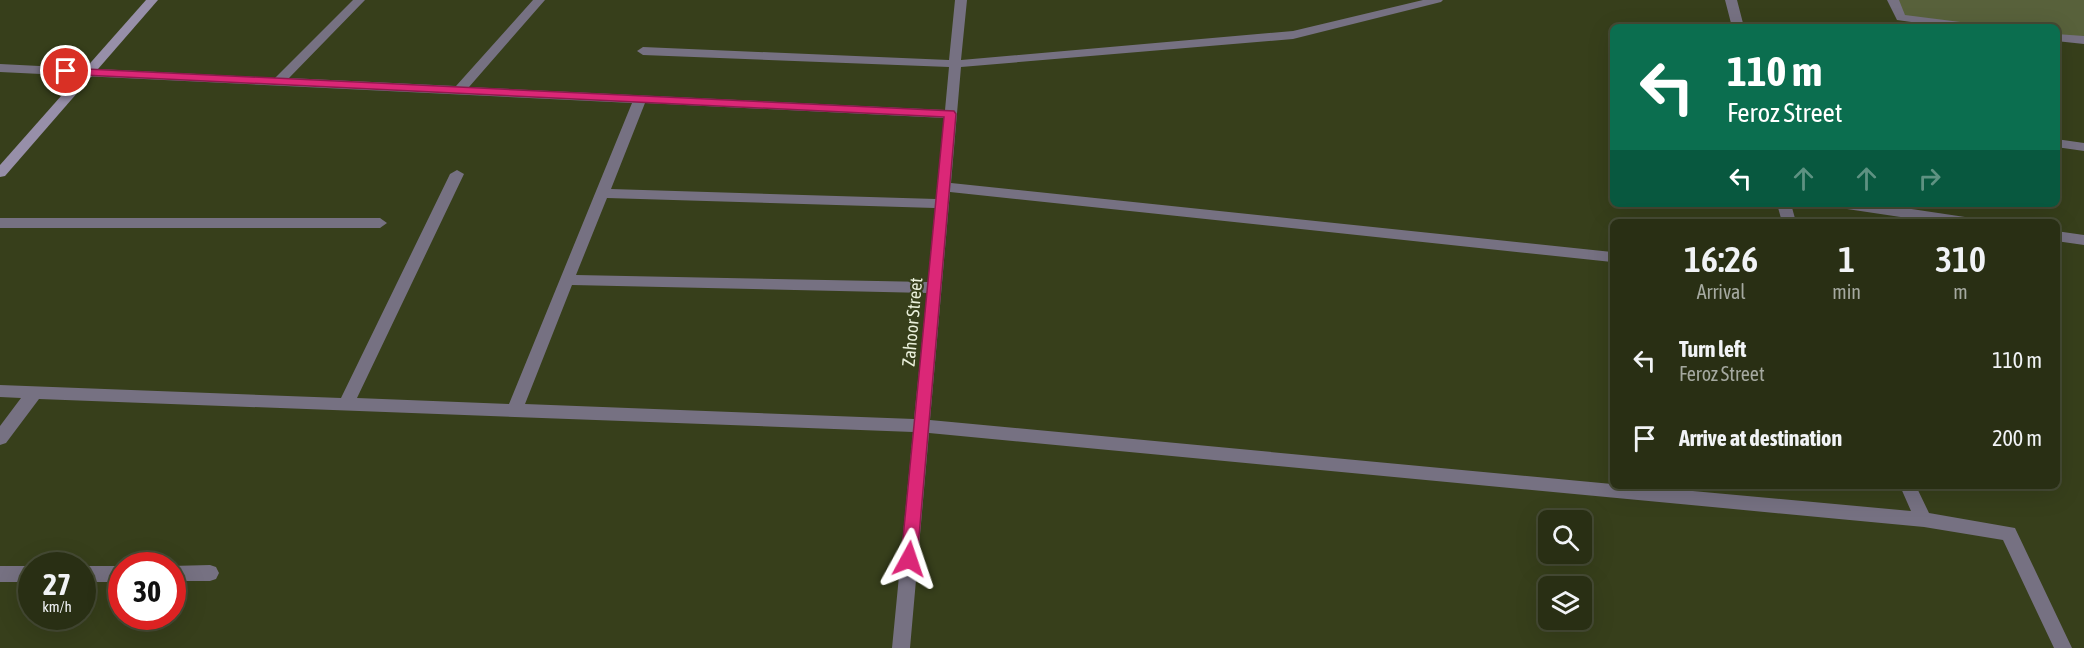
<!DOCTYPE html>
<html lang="en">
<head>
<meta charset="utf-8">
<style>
  :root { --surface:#292f14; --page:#353b22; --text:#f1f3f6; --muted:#a5a9a0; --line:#454a34 }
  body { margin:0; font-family:"Asap Condensed",sans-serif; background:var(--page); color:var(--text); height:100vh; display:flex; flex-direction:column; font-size:22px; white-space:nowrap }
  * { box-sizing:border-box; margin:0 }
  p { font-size:20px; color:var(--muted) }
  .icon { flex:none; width:33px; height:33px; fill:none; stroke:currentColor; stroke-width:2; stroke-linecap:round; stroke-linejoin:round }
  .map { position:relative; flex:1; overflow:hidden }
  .side { position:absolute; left:1610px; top:219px; width:450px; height:270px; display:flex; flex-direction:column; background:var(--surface); border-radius:9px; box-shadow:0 6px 24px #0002,0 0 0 2px var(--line) }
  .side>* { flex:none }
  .hud { position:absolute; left:1610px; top:24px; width:450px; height:183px; border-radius:9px; box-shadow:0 6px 24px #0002,0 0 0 2px var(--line); background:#0b6e4f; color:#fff; overflow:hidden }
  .controls { position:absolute; left:1538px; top:510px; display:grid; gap:12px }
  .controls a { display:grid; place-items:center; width:54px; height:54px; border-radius:9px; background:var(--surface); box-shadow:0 6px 24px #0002,0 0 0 2px var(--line); font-size:30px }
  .speed { position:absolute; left:18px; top:552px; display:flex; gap:12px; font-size:30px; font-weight:700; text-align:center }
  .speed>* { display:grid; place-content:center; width:78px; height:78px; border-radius:50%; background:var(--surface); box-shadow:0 6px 24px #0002,0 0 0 2px var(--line); line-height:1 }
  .speed small { font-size:15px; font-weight:400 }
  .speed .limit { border:9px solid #d22; background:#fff; color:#111 }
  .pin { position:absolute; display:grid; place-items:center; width:51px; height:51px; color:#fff; margin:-26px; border:3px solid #fff; border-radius:50%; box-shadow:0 2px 6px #0007 }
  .me { position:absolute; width:66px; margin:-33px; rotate:5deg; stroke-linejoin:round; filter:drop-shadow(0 0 4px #0008) }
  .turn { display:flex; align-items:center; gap:21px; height:126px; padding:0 18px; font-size:27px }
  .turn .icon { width:78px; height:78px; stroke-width:2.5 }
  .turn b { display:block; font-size:42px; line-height:51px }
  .lanes { display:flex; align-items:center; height:57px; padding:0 18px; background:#0003; justify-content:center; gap:30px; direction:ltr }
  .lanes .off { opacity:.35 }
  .eta { display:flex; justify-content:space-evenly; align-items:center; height:102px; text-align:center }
  .eta b { font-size:36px; font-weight:600; line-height:42px }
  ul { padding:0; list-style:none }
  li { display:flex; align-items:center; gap:18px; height:78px; padding:0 18px }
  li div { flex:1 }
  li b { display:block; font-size:22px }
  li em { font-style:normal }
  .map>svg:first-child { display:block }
  .green { fill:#58613b }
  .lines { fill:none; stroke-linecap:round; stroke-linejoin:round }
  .street { fill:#767182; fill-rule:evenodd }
  .secondary { fill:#978fa9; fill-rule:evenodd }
  .route { fill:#db2777; stroke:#8e194d; stroke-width:1.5 }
  .labels { text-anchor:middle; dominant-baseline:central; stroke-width:4.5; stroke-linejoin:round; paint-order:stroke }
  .street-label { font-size:18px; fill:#eaf0db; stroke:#373f1b }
</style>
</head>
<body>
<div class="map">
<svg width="2084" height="648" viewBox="0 0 2084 648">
  <rect width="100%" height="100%" fill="#373f1b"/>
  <path class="green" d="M 1893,0 L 2084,0 L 2084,40 L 2057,37 L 2056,27 L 1976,27 L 1901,18 Z"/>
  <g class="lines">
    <path class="street" d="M 353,0 L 365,0 L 289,78 L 456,86 L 533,0 L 545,0 L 469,87 L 945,110 L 949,67 L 643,55 L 637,51 L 643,47 L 949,60 L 955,0 L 967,0 L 961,60 L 1293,31 L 1423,0 L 1443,0 L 1441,2 L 1293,39 L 961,67 L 951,183 L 1612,252 L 1612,262 L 950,192 L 930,420 L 1612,484 L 1612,486 L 1638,486 L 1911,511 L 1900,486 L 1916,486 L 1929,513 L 2015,528 L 2072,648 L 2054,648 L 2003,540 L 1924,527 L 929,433 L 910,648 L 892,648 L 913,432 L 39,399 L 6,443 L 0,445 L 0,426 L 21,398 L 0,397 L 0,385 L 341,398 L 450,174 L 457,170 L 464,174 L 357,398 L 509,404 L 632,103 L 0,72 L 0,64 L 275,78 ZM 645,103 L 944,118 L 936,199 L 611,189 ZM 607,198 L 935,208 L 928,282 L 576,275 ZM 572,285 L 927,293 L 914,419 L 525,404 Z
      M 1725,0 L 1737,0 L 1744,27 L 1732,27 Z
      M 1887,0 L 1899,0 L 1905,15 L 1976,24 L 1982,27 L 1947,27 L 1897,20 Z
      M 2056,34 L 2084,36 L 2084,44 L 2056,41 Z
      M 2056,139 L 2084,143 L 2084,151 L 2056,147 Z
      M 1777,204 L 1791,204 L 1796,222 L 1782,222 Z
      M 1840,204 L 1878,204 L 1965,217 L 1972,222 L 1934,222 L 1847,209 Z
      M 0,218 L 380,218 L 387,223 L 380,228 L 0,228 Z
      M 2056,231 L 2084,235 L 2084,245 L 2056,241 Z
      M 210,565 L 216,567 L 219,573 L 216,579 L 210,581 L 172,581 L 171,566 Z
      M 0,566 L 32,566 L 32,582 L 0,582 Z
      M 82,566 L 122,566 L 122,582 L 82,582 Z"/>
    <path class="secondary" d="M 146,0 L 158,0 L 5,176 L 0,177 L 0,165 Z"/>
  </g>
  <path class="route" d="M 66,68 L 954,111 L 956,114 L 917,559 L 915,564 L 909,566 L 904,564 L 901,559 L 944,117 L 63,74 L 63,69 Z"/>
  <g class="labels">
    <g class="street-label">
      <text transform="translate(912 322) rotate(-85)">Zahoor Street</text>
    </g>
  </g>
</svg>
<div class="controls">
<a><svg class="icon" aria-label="search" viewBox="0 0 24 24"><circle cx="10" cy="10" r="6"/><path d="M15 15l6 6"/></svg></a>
<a><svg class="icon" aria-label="layers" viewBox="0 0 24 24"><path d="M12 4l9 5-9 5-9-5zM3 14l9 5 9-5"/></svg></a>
</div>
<div class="speed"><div>27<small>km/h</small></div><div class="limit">30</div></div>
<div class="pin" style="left:66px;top:71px;background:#d93025"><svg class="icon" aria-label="arrive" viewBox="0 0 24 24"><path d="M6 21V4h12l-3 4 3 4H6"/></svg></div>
<svg class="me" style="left:909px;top:559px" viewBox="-20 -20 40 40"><path d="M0-17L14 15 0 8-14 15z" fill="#db2777" stroke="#fff" stroke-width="4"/></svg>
<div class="hud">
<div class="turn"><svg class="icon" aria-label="left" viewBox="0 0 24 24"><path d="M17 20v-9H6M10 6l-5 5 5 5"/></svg><div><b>110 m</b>Feroz Street</div></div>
<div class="lanes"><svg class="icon" aria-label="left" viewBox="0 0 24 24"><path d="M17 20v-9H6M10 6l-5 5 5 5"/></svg><svg class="icon off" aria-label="ahead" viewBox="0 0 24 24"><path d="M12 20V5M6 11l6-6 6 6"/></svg><svg class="icon off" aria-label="ahead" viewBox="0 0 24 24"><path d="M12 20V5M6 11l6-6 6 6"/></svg><svg class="icon off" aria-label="right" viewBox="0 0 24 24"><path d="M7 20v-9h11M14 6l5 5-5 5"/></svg></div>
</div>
<section class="side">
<div class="eta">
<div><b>16:26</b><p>Arrival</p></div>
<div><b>1</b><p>min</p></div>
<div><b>310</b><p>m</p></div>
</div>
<ul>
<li><svg class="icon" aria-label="left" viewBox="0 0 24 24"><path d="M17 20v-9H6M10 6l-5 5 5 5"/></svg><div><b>Turn left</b><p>Feroz Street</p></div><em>110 m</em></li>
<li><svg class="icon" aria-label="arrive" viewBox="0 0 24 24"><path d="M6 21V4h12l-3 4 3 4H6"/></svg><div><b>Arrive at destination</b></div><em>200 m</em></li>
</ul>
</section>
</div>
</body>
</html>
